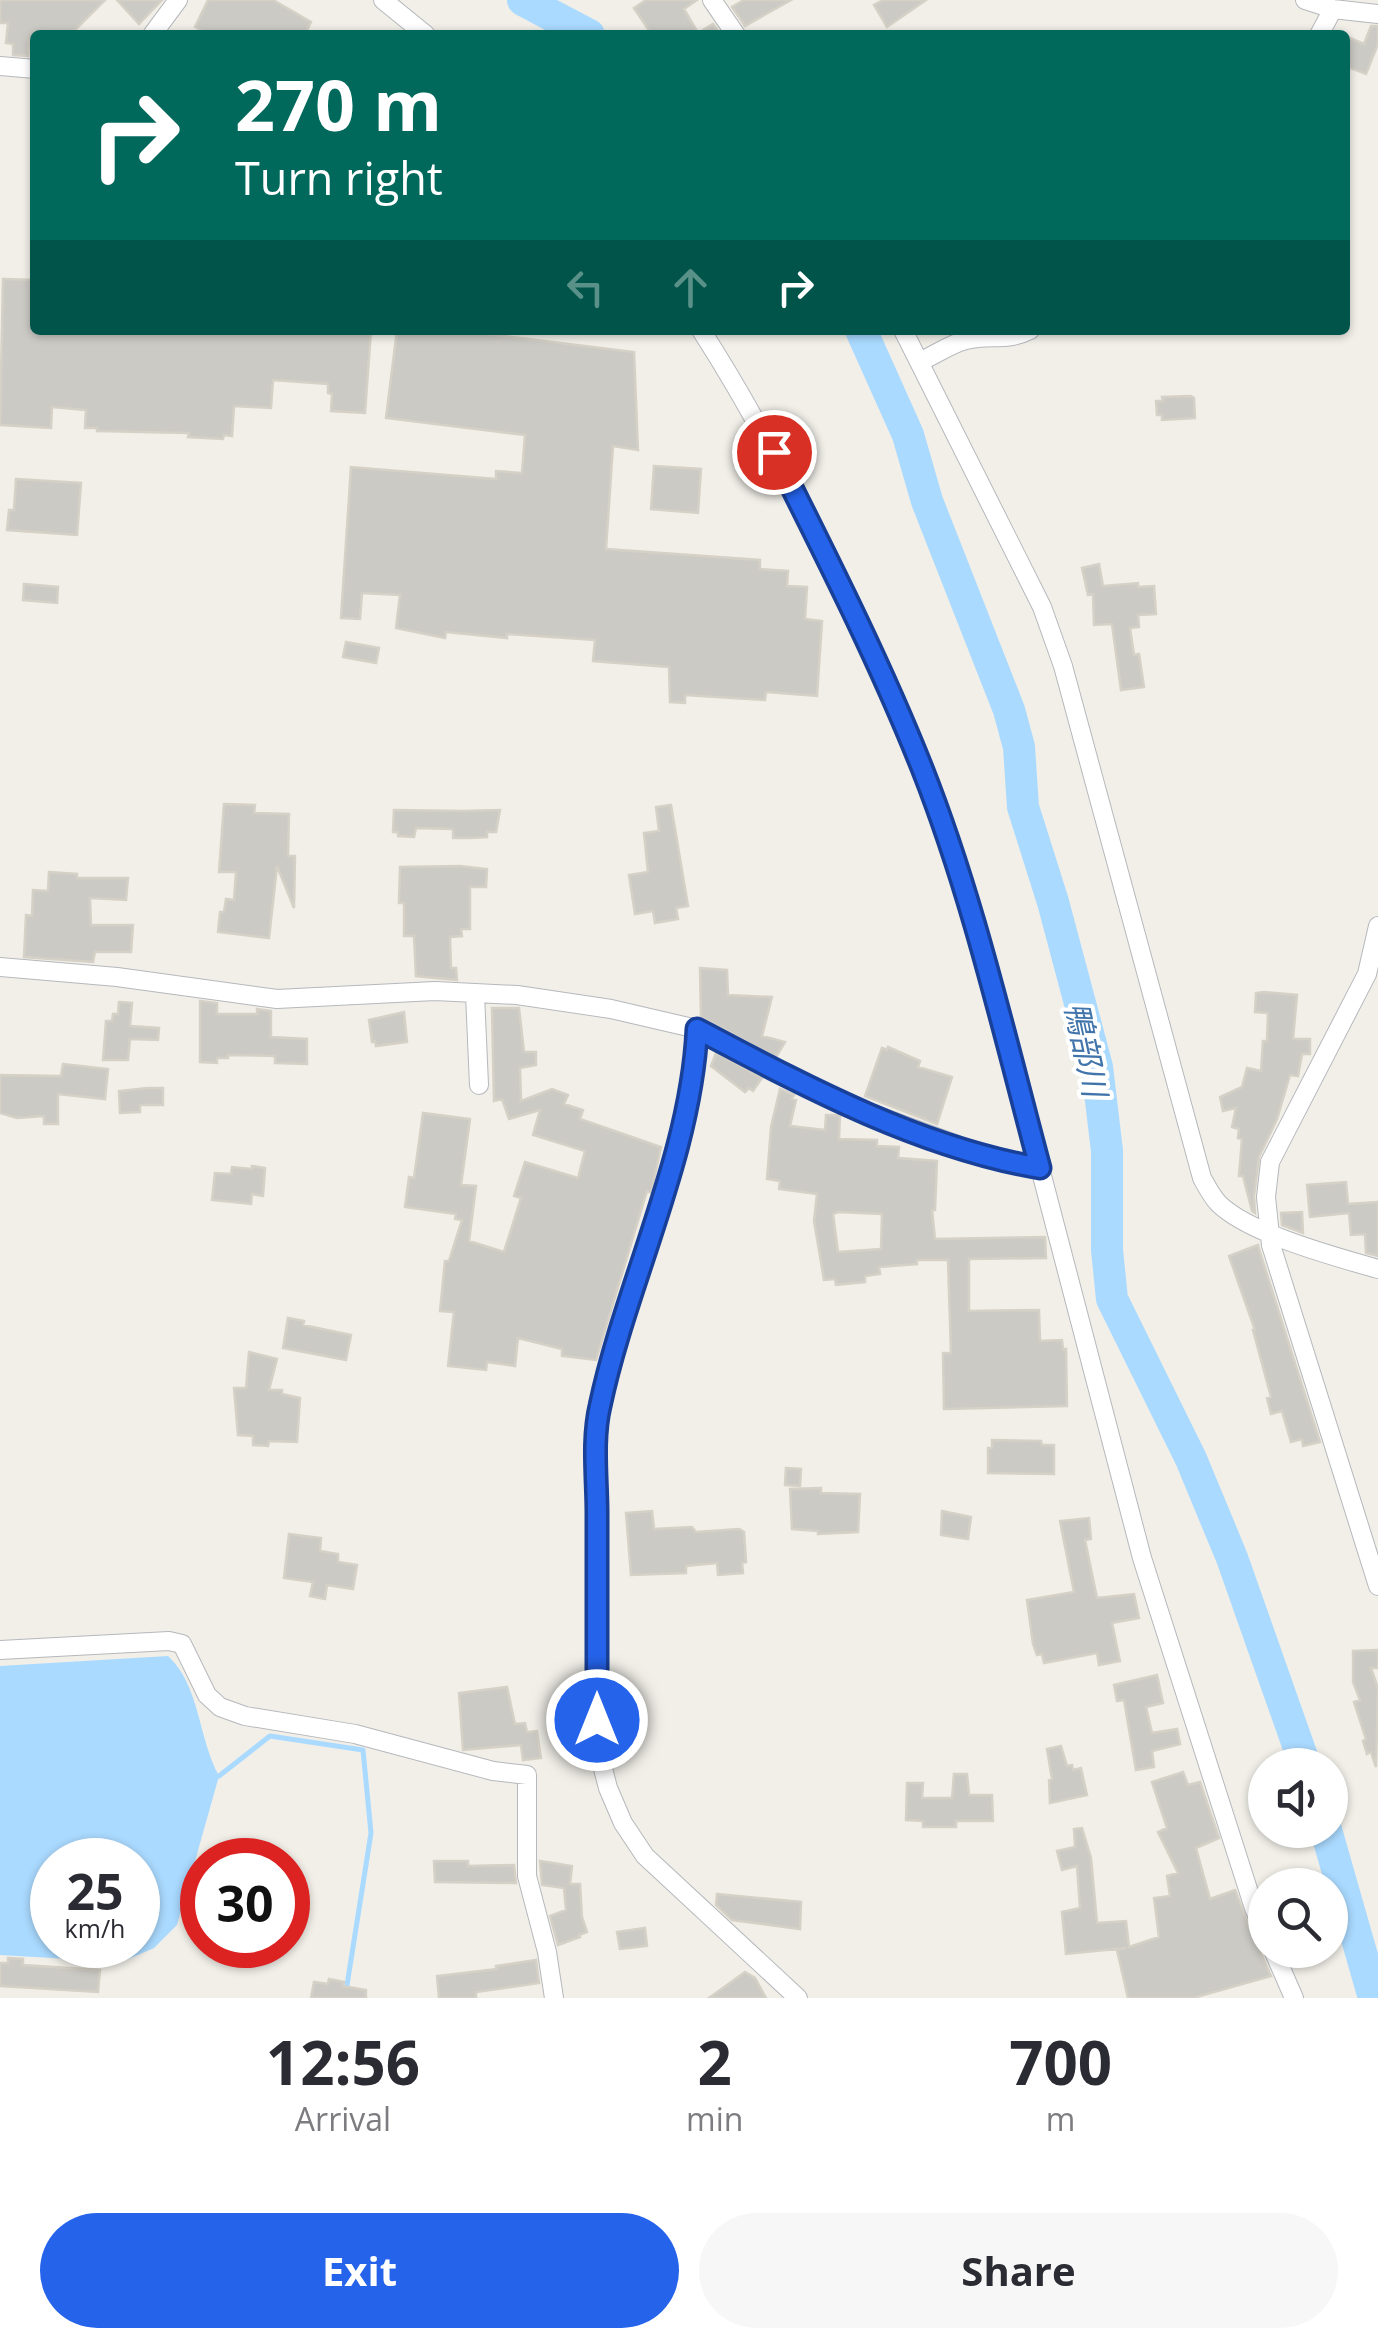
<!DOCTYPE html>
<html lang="en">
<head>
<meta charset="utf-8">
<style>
  :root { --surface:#fff; --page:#f7f7f7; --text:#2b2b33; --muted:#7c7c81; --accent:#2563eb }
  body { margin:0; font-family:"Open Sans","Noto Sans JP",sans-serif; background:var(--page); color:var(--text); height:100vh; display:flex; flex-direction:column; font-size:38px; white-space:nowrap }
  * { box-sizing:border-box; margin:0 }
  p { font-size:32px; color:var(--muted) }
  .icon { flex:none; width:55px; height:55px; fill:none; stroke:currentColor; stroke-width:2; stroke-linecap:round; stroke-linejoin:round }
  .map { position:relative; height:1998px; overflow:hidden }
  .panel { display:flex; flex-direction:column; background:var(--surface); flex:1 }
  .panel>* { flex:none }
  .banner { position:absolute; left:30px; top:30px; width:1320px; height:305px; border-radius:10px; box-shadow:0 2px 8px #0004; background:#00695c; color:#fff; overflow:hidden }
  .fabs { position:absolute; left:1248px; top:1748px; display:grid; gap:20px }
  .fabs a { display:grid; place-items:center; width:100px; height:100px; border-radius:50%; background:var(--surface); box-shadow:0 2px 8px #0004; font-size:50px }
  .speed { position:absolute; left:30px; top:1838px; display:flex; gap:20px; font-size:50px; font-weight:700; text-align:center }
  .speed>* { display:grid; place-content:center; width:130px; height:130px; border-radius:50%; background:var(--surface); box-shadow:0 2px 8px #0004; line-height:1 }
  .speed small { font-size:25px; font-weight:400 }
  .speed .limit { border:15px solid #d22; background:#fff; color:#111 }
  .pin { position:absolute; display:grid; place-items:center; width:85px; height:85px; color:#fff; margin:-42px; border:5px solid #fff; border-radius:50%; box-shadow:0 2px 10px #0007 }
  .me { position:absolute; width:110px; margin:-55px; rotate:0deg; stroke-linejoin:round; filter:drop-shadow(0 0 8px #0008) }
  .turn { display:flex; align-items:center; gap:35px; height:210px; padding:0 40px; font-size:45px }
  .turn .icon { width:130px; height:130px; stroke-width:2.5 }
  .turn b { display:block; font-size:70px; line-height:85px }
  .lanes { display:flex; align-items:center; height:95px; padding:0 40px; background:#0003; justify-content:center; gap:50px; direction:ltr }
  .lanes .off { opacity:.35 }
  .eta { display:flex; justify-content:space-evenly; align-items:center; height:170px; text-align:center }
  .eta b { font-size:60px; font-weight:700; line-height:70px }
  .action { display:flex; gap:20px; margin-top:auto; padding:20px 40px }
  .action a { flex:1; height:115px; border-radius:60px; background:var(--accent); color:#fff; font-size:40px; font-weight:700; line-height:115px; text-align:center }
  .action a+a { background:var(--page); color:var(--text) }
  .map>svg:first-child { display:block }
  .water { fill:#aadaff; fill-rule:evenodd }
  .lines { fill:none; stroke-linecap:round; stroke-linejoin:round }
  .stream { stroke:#aadaff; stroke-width:5 }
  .river { stroke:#aadaff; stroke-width:32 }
  .building { fill:#cccac5; stroke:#d6d1c6; stroke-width:2.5; fill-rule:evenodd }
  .street-casing { stroke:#b5b8bc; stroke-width:20 }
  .street { stroke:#fff; stroke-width:18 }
  .route-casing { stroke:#184099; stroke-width:25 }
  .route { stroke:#2563eb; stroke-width:18 }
  .labels { text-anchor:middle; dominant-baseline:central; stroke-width:8; stroke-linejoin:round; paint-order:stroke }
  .water-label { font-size:32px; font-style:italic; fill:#4174aa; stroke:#fff }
</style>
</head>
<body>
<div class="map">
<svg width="1378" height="1998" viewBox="0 0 1378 1998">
  <rect width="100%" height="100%" fill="#f1efe8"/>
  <path class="water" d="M 168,1656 C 200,1685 198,1738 219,1776 L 177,1925 L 154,1948 L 126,1960 L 104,1961 L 0,1955 L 0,1666 ZM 52,1860 L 138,1860 L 138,1945 L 52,1945 Z"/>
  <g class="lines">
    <path class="stream" d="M 219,1776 L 270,1736 L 363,1750 L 371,1833 L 345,1998"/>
    <path class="river" d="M 523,0 L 589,35
      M 861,330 L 908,435 L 927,501 L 1009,710 L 1019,747 L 1023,807 L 1053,902 L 1097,1067 L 1107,1151 L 1107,1250 L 1112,1299 L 1191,1459 L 1232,1558 L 1305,1765
      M 1326,1830 L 1374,1998"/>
  </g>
  <path class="building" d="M 0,0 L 105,0 L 70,35 L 35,35 L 35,41 L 29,40 L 28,56 L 13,55 L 13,44 L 6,43 L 8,23 L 0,23 Z
    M 117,0 L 162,0 L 139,24 Z
    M 208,0 L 273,0 L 311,22 L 305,35 L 211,35 L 195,27 Z
    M 646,0 L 697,0 L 684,9 L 698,33 L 713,24 L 721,35 L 652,35 L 634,8 Z
    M 744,0 L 791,0 L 745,26 L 732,7 Z
    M 883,0 L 926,0 L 887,27 L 874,5 Z
    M 1371,26 L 1378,26 L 1378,44 L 1366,74 L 1345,66 L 1345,36 L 1364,44 Z
    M 3,279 L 35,280 L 35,330 L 371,330 L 365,413 L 331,411 L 332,394 L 328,393 L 328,384 L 273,380 L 271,408 L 234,406 L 232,436 L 224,435 L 223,439 L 188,437 L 189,433 L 97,431 L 97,428 L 85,428 L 86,410 L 52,407 L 51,428 L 0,425 Z
    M 397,330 L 455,330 L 634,352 L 638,450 L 613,446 L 606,549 L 760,560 L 760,569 L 788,571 L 787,586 L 807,587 L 805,619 L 822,621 L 817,696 L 766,692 L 765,700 L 685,695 L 685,703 L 670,702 L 669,667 L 593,661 L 595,640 L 507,634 L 507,638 L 446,632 L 445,638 L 396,628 L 400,595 L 362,593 L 360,619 L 341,618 L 351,467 L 496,479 L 496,471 L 522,473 L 525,435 L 386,418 Z
    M 1191,396 L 1194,398 L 1195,418 L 1162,420 L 1162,415 L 1157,415 L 1156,401 L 1163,401 L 1162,397 Z
    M 654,466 L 701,469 L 698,513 L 651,509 Z
    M 16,479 L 81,483 L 77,535 L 7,530 L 9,510 L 14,510 Z
    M 1099,564 L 1103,586 L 1138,583 L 1138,587 L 1154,586 L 1156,614 L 1138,615 L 1139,627 L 1130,628 L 1134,655 L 1139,654 L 1144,687 L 1121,690 L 1112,624 L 1094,625 L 1093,594 L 1088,595 L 1082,568 Z
    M 24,584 L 58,587 L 57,603 L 23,600 Z
    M 346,642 L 379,648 L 376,663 L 343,657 Z
    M 224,804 L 255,805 L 254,813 L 289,814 L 288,856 L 295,856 L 294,908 L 277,866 L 269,938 L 218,932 L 220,912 L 224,912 L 226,899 L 234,900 L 236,872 L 219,872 Z
    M 671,805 L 688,906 L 676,908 L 678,919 L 655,923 L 653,911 L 635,914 L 629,875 L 648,872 L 644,833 L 659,831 L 656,807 Z
    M 394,810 L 463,811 L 500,810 L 496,832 L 487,832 L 487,837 L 469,838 L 453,838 L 453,829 L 416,828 L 414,837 L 398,836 L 398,832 L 393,832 Z
    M 460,866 L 487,869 L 486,887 L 470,887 L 470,929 L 461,929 L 462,936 L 450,937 L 451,968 L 456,968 L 457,980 L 416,976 L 414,936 L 404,936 L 404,903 L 399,903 L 400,867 Z
    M 49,872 L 77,874 L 77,878 L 128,878 L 126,900 L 90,898 L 91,925 L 133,925 L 131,952 L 95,952 L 93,962 L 24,957 L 26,915 L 32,916 L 33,890 L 48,891 Z
    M 700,968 L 727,970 L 728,995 L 772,997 L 762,1036 L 785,1042 L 776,1057 L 701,1017 Z
    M 1264,992 L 1297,995 L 1293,1039 L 1310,1039 L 1310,1054 L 1302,1054 L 1298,1076 L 1290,1075 L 1277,1119 L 1259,1157 L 1254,1196 L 1255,1213 L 1252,1211 L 1243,1176 L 1239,1176 L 1242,1139 L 1238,1138 L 1239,1129 L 1232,1127 L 1236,1108 L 1223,1111 L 1220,1097 L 1242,1087 L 1247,1068 L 1261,1071 L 1263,1041 L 1267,1041 L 1268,1013 L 1255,1012 L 1256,993 Z
    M 200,1001 L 217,1003 L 217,1014 L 257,1014 L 257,1009 L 271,1011 L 271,1037 L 307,1039 L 307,1064 L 275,1063 L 275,1056 L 228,1055 L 228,1058 L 217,1058 L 217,1063 L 200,1062 Z
    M 119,1002 L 132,1003 L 130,1026 L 159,1028 L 158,1040 L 130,1039 L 128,1060 L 103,1060 L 106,1021 L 112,1021 L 113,1014 L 118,1014 Z
    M 492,1008 L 519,1008 L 524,1052 L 536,1052 L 536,1065 L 520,1068 L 521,1101 L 552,1089 L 568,1095 L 564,1104 L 583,1110 L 580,1119 L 661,1147 L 651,1193 L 647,1191 L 596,1360 L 562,1356 L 562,1349 L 518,1338 L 515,1366 L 487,1362 L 486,1370 L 448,1366 L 454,1312 L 440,1311 L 445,1261 L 449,1261 L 462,1220 L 455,1219 L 456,1214 L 405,1207 L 409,1177 L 414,1178 L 423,1113 L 470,1119 L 461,1185 L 476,1186 L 469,1241 L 504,1252 L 521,1198 L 514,1196 L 525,1162 L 578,1178 L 585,1151 L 533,1135 L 540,1110 L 509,1119 L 502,1099 L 494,1101 Z
    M 404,1012 L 407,1042 L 376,1046 L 375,1041 L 372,1042 L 369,1020 Z
    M 888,1047 L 920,1061 L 918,1067 L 952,1077 L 937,1124 L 865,1096 L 882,1048 L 887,1050 Z
    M 716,1053 L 762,1078 L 753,1091 L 749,1088 L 745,1092 L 711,1066 Z
    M 63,1064 L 108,1069 L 105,1099 L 58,1094 L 58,1124 L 44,1124 L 44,1116 L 17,1118 L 0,1113 L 0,1075 L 61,1076 Z
    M 147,1088 L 163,1088 L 163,1105 L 140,1105 L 140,1112 L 120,1113 L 119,1091 Z
    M 780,1089 L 794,1095 L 792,1099 L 796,1100 L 790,1126 L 825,1130 L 826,1115 L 840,1115 L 839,1139 L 877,1140 L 877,1146 L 899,1147 L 898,1158 L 937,1161 L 935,1210 L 932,1210 L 935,1239 L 1045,1237 L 1046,1258 L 969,1259 L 969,1311 L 1039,1310 L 1040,1341 L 1062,1340 L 1063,1349 L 1066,1349 L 1067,1406 L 944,1409 L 943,1353 L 951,1353 L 948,1260 L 917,1260 L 917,1264 L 879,1267 L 880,1274 L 865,1276 L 865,1282 L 836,1285 L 835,1279 L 824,1280 L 814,1221 L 817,1194 L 779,1189 L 780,1181 L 767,1179 L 771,1127 ZM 838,1212 L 882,1214 L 881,1249 L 838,1252 L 833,1214 Z
    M 252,1166 L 265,1168 L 263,1196 L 252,1194 L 251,1204 L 212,1200 L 215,1173 L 231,1174 L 232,1167 L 252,1169 Z
    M 1346,1182 L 1348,1204 L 1378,1202 L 1378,1256 L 1366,1253 L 1365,1234 L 1351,1235 L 1349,1213 L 1310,1217 L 1307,1185 Z
    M 1302,1212 L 1303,1233 L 1282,1225 L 1281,1213 Z
    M 1258,1245 L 1259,1249 L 1320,1442 L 1303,1446 L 1302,1439 L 1291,1442 L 1282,1411 L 1271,1414 L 1267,1398 L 1271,1397 L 1253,1330 L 1255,1330 L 1229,1256 Z
    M 288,1318 L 304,1321 L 303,1325 L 351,1335 L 346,1360 L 283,1348 Z
    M 249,1352 L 277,1359 L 269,1390 L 282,1390 L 282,1394 L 300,1398 L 297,1442 L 269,1441 L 268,1446 L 253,1445 L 253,1436 L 238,1435 L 234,1388 L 246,1388 Z
    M 992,1440 L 1041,1441 L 1042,1445 L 1054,1445 L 1054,1474 L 988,1473 L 988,1448 L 992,1448 Z
    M 786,1468 L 801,1469 L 800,1486 L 785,1485 Z
    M 821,1488 L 821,1493 L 860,1494 L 858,1532 L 818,1534 L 818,1531 L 792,1529 L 790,1489 Z
    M 652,1511 L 654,1529 L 692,1527 L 696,1532 L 739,1529 L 744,1532 L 746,1562 L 742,1563 L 743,1573 L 718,1575 L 717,1563 L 686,1566 L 686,1573 L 631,1575 L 626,1513 Z
    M 942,1511 L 971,1517 L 968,1539 L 941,1535 Z
    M 1089,1518 L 1091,1539 L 1085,1540 L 1097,1598 L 1134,1594 L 1139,1618 L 1112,1623 L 1120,1661 L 1099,1665 L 1097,1653 L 1044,1663 L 1042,1654 L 1037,1655 L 1033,1644 L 1027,1600 L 1074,1592 L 1060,1521 Z
    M 289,1534 L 321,1538 L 320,1551 L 338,1554 L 338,1562 L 357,1565 L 353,1589 L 327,1585 L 325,1599 L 310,1596 L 313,1582 L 284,1578 Z
    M 1378,1650 L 1378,1668 L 1371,1668 L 1378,1688 L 1376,1767 L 1371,1752 L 1367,1754 L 1363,1741 L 1366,1739 L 1354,1702 L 1360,1700 L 1353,1682 L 1353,1651 Z
    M 1157,1675 L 1163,1703 L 1146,1707 L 1152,1733 L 1177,1729 L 1180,1744 L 1152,1751 L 1154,1767 L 1136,1770 L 1124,1700 L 1117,1701 L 1114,1685 Z
    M 507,1687 L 515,1724 L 525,1723 L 527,1732 L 537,1731 L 541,1758 L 523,1760 L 521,1745 L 463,1750 L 459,1693 Z
    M 1061,1746 L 1067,1766 L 1072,1765 L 1073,1770 L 1081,1768 L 1087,1795 L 1050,1803 L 1049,1780 L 1052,1779 L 1047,1749 Z
    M 1183,1772 L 1188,1785 L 1200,1782 L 1219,1838 L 1196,1848 L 1210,1899 L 1235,1890 L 1254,1938 L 1262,1945 L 1261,1954 L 1271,1976 L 1193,1998 L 1128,1998 L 1117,1950 L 1126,1948 L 1066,1954 L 1062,1912 L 1080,1908 L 1077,1866 L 1062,1870 L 1057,1851 L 1075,1847 L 1074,1829 L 1082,1828 L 1091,1858 L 1097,1923 L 1126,1921 L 1129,1947 L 1159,1937 L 1154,1898 L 1170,1896 L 1167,1876 L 1178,1873 L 1158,1832 L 1167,1828 L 1152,1782 Z
    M 954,1774 L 967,1774 L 969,1795 L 992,1795 L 993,1821 L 956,1821 L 956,1827 L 923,1827 L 923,1821 L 906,1820 L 907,1783 L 923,1783 L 922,1798 L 952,1798 Z
    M 434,1861 L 468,1861 L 468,1866 L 514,1865 L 516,1883 L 435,1882 Z
    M 540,1861 L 572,1866 L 570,1884 L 580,1884 L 582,1917 L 587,1932 L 579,1935 L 580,1937 L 558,1945 L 550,1916 L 566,1910 L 564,1888 L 542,1885 Z
    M 717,1894 L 801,1902 L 800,1929 L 732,1920 L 716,1905 Z
    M 645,1928 L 647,1946 L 620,1949 L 617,1932 Z
    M 8,1958 L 23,1959 L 23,1965 L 100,1970 L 98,1992 L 0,1986 L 0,1963 L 8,1963 Z
    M 536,1960 L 539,1983 L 476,1992 L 476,1998 L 439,1998 L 437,1976 L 497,1969 L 496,1966 Z
    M 745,1972 L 755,1978 L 766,1998 L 709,1998 Z
    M 329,1979 L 344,1982 L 343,1986 L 366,1990 L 366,1998 L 311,1998 L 314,1982 L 328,1984 Z"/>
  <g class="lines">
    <g class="street-casing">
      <path id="street" d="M 383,0 L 426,35
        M 712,0 L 736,35
        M 1305,0 L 1333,9
        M 152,35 L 178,0
        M 1319,35 L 1333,9 L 1378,14
        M 0,66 L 35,69
        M 701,330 C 752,409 795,492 835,576 C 887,682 934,791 969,905 C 996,992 1017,1080 1040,1168
        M 903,330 L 1042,607 L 1063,666 L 1202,1178 C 1207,1187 1212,1197 1219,1204 C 1250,1234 1336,1257 1378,1269
        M 921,361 C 935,355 950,344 966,340 C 990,334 1006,342 1030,330
        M 1378,926 L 1367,974 L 1270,1162 L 1266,1197 L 1271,1245 L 1378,1586
        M 0,967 L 117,977 L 277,999 L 435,991 L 517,995 L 611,1009 L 697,1029 L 819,1094 L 979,1153 L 1040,1168 L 1142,1558 L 1254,1908 L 1265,1933
        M 475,994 L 479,1085
        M 697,1029 C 690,1159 627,1280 600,1406 C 592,1440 597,1479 597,1513 C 597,1582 597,1651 597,1720 L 601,1761 L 608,1788 L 623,1823 L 645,1856 L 798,1998
        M 0,1650 L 169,1641 L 182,1644 L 207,1695 L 220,1707 L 245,1716 L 355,1734 L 493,1771 L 527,1775 L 527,1876 L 547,1952 L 554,1998
        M 1273,1950 L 1294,1998"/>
    </g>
    <use href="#street" class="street"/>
  </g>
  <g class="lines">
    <g class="route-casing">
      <path id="route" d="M 597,1720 C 597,1651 597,1582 597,1513 C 597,1479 592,1440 600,1406 C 626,1283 691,1157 697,1029 C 805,1086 918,1147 1040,1168 C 1004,1034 973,897 922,768 C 879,660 826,556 774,452"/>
    </g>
    <use href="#route" class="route"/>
  </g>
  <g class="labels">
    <g class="water-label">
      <text transform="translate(1087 1049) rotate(78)">鴨部川</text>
    </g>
  </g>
</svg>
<div class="fabs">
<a><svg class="icon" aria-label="sound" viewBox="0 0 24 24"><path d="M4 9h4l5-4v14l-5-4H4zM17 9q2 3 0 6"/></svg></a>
<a><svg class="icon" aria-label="search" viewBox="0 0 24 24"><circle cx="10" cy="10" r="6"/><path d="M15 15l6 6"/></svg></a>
</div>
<div class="speed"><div>25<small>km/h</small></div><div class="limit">30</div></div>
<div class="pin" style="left:774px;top:452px;background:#d93025"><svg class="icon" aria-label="arrive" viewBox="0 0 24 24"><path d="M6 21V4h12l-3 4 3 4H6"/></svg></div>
<svg class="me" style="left:597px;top:1720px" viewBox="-20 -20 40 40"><circle r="17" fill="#2563eb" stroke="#fff" stroke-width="3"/><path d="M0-11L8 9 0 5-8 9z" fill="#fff"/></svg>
<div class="banner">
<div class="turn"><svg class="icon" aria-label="right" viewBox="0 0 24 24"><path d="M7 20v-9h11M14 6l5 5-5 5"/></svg><div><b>270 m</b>Turn right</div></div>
<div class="lanes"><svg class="icon off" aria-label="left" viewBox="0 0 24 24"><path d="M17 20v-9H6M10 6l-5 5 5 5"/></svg><svg class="icon off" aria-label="ahead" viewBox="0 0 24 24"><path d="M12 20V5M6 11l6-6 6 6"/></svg><svg class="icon" aria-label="right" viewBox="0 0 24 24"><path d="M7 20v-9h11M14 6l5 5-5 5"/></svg></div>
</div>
</div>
<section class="panel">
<div class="eta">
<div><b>12:56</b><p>Arrival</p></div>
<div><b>2</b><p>min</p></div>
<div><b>700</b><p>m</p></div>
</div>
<div class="action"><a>Exit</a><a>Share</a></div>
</section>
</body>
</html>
